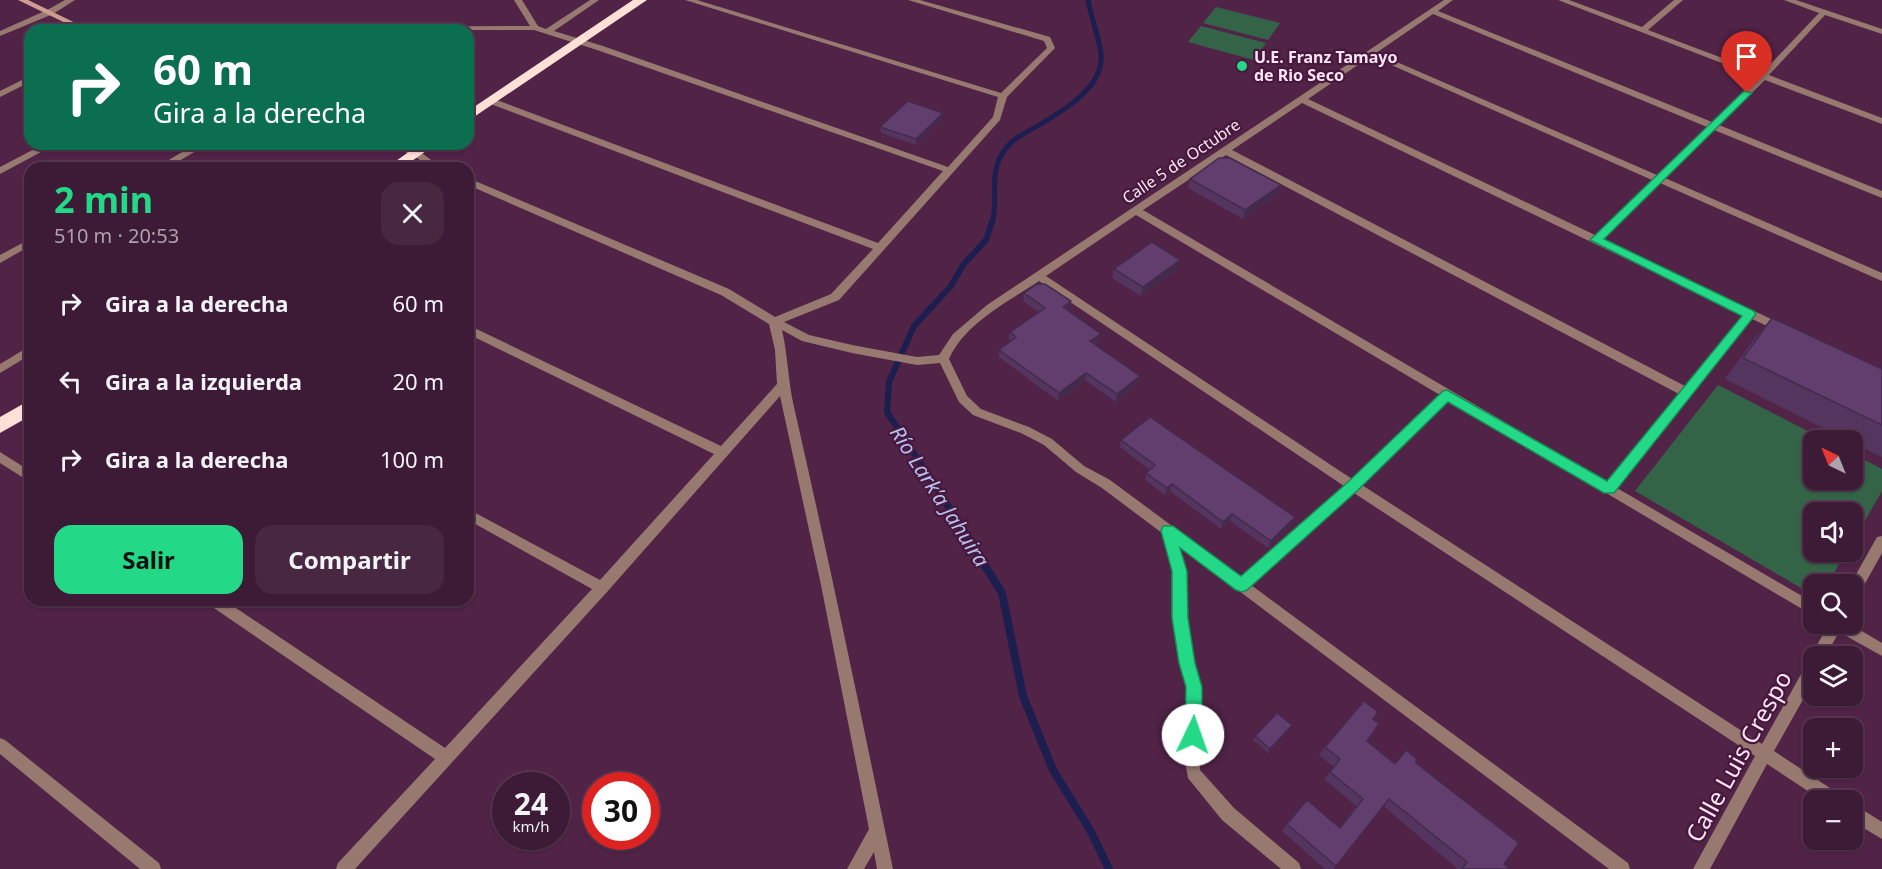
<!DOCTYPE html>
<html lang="es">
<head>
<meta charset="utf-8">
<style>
  :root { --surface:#3d1a35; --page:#482741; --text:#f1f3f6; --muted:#ada1ad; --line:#563850; --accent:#23d886 }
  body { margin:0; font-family:"Noto Sans",sans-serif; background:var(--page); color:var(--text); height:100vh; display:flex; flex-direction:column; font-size:22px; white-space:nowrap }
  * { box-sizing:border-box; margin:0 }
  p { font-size:20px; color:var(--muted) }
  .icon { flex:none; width:33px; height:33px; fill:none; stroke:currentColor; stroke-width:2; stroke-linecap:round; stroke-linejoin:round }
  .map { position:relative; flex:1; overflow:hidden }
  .side { position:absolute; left:24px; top:162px; width:450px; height:444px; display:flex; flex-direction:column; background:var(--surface); border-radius:18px; box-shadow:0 2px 4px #0004,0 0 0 2px var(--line) }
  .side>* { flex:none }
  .hud { position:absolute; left:24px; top:24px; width:450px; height:126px; border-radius:18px; box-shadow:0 2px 4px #0004,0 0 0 2px var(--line); background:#0b6e4f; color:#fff; overflow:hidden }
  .needle { width:39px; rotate:317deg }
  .controls { position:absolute; left:1803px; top:430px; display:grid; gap:12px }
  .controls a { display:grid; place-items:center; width:60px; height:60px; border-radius:12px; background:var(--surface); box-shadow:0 2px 4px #0004,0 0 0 2px var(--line); font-size:30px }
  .speed { position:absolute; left:492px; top:772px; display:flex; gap:12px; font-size:30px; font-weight:700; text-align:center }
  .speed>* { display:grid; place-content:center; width:78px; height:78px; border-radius:50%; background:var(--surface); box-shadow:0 2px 4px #0004,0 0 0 2px var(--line); line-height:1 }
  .speed small { font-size:15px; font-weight:400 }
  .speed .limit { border:9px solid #d22; background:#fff; color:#111 }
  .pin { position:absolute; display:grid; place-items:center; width:51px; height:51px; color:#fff; margin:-62px -26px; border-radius:50% 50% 50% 0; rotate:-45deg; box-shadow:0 0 6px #0007 }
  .pin .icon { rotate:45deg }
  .me { position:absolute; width:66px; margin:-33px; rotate:3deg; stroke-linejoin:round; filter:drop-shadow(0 0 4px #0008) }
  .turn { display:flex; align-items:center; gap:21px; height:126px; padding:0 30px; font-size:27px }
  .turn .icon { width:78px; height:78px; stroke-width:2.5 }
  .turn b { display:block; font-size:42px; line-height:51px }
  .round { display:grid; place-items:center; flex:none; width:63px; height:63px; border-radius:18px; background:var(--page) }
  .summary { display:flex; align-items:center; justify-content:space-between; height:102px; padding:0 30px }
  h1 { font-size:36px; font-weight:700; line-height:45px; color:var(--accent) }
  .cta { display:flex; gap:12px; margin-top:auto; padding:12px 30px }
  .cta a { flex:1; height:69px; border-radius:18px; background:var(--accent); color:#111; font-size:24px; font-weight:700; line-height:69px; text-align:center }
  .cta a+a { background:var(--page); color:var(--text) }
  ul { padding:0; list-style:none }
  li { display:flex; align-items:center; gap:18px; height:78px; padding:0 30px }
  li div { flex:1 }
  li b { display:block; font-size:22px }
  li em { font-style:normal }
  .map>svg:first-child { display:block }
  .green { fill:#346448 }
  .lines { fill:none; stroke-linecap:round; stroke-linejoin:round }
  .stream-far2 { stroke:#1c1e4f; stroke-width:5 }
  .stream-far1 { stroke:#1c1e4f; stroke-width:6 }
  .stream { stroke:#1c1e4f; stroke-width:8 }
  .street { fill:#977970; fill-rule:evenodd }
  .secondary { fill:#cd9e90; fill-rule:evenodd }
  .highway { fill:#fee0d7; fill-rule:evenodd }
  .wall { fill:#53355f }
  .shaded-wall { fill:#442b4d }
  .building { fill:#613e6e; stroke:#442b4d; stroke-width:1.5 }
  .route { fill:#23d886; stroke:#178c57; stroke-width:1.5 }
  .poi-dot { fill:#23d886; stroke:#46183c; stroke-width:2 }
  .labels { text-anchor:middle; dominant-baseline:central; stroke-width:4.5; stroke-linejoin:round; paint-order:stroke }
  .far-poi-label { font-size:16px; font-weight:bold; fill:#fce4f5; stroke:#46183c; text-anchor:start }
  .far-street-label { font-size:16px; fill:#fce4f5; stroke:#46183c }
  .water-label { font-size:21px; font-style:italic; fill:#b6bff1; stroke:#46183c }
  .near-street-label { font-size:24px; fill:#fce4f5; stroke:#46183c }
</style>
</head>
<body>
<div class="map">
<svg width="1882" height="869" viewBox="0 0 1882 869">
  <rect width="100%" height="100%" fill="#512347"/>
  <path class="green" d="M 1216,7 L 1280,23 L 1268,40 L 1203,23 Z
    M 1201,26 L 1266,43 L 1254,60 L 1188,42 Z
    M 1718,385 L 1827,441 L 1814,441 L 1814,480 L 1852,480 L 1853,454 L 1882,469 L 1882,491 L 1853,541 L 1852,513 L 1814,513 L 1814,552 L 1846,552 L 1827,585 L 1814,585 L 1813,595 L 1635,491 Z"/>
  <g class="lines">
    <path class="stream-far2" d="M 992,223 C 1000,198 986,174 1006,148 C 1015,136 1032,130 1044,122 C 1067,108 1104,86 1101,54 C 1099,36 1091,18 1088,0"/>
    <path class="stream-far1" d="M 949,507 L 887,412 L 889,382 L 914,326 L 951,286 L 963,265 L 986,240 L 992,222"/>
    <path class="stream" d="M 948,506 L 1002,593 L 1023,696 L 1053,770 L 1090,830 L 1109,869"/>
    <path class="street" d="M 65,0 L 75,0 L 53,14 L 0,36 L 0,31 L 47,10 Z
      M 514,0 L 522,0 L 538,26 L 546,29 L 590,0 L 599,0 L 554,31 L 603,46 L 948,167 L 993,117 L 998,97 L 685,0 L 697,0 L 1001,93 L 1047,48 L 1044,41 L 908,0 L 920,0 L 1050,37 L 1055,48 L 1007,97 L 1000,120 L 839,300 L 784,322 L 809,335 L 852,345 L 917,357 L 939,355 L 953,334 L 987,305 L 1444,0 L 1453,0 L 1438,11 L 1712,122 L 1758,77 L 1558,0 L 1569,0 L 1642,27 L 1674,0 L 1683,0 L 1648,30 L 1762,73 L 1819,13 L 1784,0 L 1796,0 L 1882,29 L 1882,34 L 1825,15 L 1769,75 L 1882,118 L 1882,124 L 1765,80 L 1719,125 L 1882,191 L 1882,198 L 1714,130 L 1665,178 L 1882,273 L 1882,281 L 1660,183 L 1603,239 L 1786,326 L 1787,329 L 1782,333 L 1752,319 L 1617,488 L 1814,603 L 1814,616 L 1449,400 L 1362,485 L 1762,744 L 1809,660 L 1812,659 L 1813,652 L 1829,624 L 1850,624 L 1882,643 L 1882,656 L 1839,632 L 1825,657 L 1814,657 L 1814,680 L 1774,751 L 1842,796 L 1845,801 L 1823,801 L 1767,764 L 1710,869 L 1693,869 L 1755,756 L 1354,493 L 1251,585 L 1628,863 L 1630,869 L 1609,869 L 1178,545 L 1186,571 L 1187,618 L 1194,663 L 1201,687 L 1202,720 L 1199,750 L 1200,770 L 1234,808 L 1299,863 L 1301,869 L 1281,869 L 1222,820 L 1188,778 L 1183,750 L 1188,720 L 1187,687 L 1180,663 L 1173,618 L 1172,571 L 1162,533 L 1102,488 L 1076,472 L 1044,445 L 1021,433 L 973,415 L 959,402 L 940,363 L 917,365 L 852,353 L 802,341 L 782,330 C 788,356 788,381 794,407 C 829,560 861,714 893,869 L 877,869 L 874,852 L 864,869 L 847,869 L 869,829 L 821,585 L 780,396 L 607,592 L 355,869 L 336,869 L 338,863 L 435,759 L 208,604 L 206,600 L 224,600 L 445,748 L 592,589 L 468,520 L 468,509 L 600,580 L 714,454 L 468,334 L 468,325 L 721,446 L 777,384 L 775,350 L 769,324 L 721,295 L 468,185 L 468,178 L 729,289 L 775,317 L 831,294 L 873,249 L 488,103 L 488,99 L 494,99 L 878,243 L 943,171 L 597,50 L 534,30 L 134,30 L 138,28 L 530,26 ZM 1433,14 L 1707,127 L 1657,175 L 1376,53 ZM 1371,56 L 1652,180 L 1595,235 L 1308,99 ZM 1302,103 L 1743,315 L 1685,386 L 1232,150 ZM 1226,155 L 1679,394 L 1607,482 L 1143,210 ZM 1136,215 L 1440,395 L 1352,479 L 1046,276 ZM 1039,281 L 1344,486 L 1241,577 L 1110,480 L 1084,466 L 1052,439 L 1029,427 L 981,409 L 967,396 L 949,359 C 965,323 1008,302 1039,281 Z
      M 30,76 L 30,82 L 0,97 L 0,91 Z
      M 44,144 L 56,144 L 0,174 L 0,167 Z
      M 196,144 L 208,144 L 167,168 L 155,168 Z
      M 416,150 L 419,151 L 442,168 L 431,168 L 413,155 L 411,153 Z
      M 30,239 L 30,246 L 0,263 L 0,255 Z
      M 30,346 L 30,355 L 0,373 L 0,364 Z
      M 0,452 L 30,471 L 30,482 L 0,463 Z
      M 1882,536 L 1882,553 L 1857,598 L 1852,600 L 1852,585 L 1850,585 L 1877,537 Z
      M 0,738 L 5,740 L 159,863 L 161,869 L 140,869 L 0,754 Z
      M 1852,803 L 1882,822 L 1882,839 L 1852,821 Z"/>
    <path class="secondary" d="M 18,0 L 28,0 L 90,30 L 80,30 Z
      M 384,144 L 398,144 L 421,153 L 416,156 Z"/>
    <path class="highway" d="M 633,0 L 647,0 L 468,121 L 468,111 Z
      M 420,144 L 436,144 L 402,168 L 386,168 Z
      M 30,400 L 30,416 L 0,433 L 0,417 Z"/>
  </g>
  <path class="wall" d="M 943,113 L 943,118 L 916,145 L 881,133 L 880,127 Z
    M 1190,179 L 1281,185 L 1278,194 L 1243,219 L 1188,188 Z
    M 1114,269 L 1178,269 L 1141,296 L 1112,278 Z
    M 1024,293 L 1071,301 L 1070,309 L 1068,310 L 1099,342 L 1095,345 L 1140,376 L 1138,383 L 1116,402 L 1085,380 L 1058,401 L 999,357 L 999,350 L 1010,341 L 1009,340 L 1010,332 L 1039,312 L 1023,301 Z
    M 1772,318 L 1882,369 L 1882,457 L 1852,443 L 1852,441 L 1849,441 L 1725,379 L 1754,339 Z
    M 1121,440 L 1292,524 L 1268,548 L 1230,521 L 1221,529 L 1170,491 L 1165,495 L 1145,480 L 1146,473 L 1150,470 L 1120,447 Z
    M 1373,719 L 1367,741 L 1395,763 L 1416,763 L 1504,864 L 1510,869 L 1458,869 L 1383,806 L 1333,869 L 1325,869 L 1282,831 L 1287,824 L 1339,828 L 1356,806 L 1324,779 L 1334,767 L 1319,755 L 1325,747 Z
    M 1289,730 L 1268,753 L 1253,740 L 1255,736 Z"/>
  <path class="shaded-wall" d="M 943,113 L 943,118 L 916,145 L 916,139 Z
    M 1281,185 L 1278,194 L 1243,219 L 1245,210 Z
    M 1180,260 L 1178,269 L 1141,296 L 1143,287 Z
    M 1071,301 L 1070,309 L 1062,315 L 1063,307 Z
    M 1101,334 L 1099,342 L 1089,349 L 1090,341 Z
    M 1086,373 L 1085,380 L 1058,401 L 1059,393 Z
    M 1140,376 L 1138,383 L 1116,402 L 1117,394 Z
    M 1172,484 L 1170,491 L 1165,495 L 1167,488 Z
    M 1232,514 L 1230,521 L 1221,529 L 1223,522 Z
    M 1295,517 L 1292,524 L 1268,548 L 1271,541 Z
    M 1292,725 L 1289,730 L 1268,753 L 1270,749 Z"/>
  <path class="building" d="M 908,101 L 943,113 L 916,139 L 880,127 Z
    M 1219,158 L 1230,158 L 1281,185 L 1245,210 L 1190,179 Z
    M 219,162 L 233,168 L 209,168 Z
    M 1152,242 L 1180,260 L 1143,287 L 1114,269 Z
    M 1037,284 L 1045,284 L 1071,301 L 1063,307 L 1101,334 L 1090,341 L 1140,376 L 1117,394 L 1086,373 L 1059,393 L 999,350 L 1016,337 L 1010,332 L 1045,308 L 1024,293 Z
    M 1772,318 L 1882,369 L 1882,425 L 1743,358 Z
    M 1150,417 L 1295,517 L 1271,541 L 1232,514 L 1223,522 L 1172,484 L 1167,488 L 1146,473 L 1155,465 L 1121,440 Z
    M 1364,701 L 1378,712 L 1373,719 L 1379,724 L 1367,741 L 1395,764 L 1406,750 L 1416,758 L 1416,763 L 1453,792 L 1519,843 L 1504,864 L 1510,869 L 1462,869 L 1467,862 L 1389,799 L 1336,866 L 1287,824 L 1307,800 L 1340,828 L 1363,799 L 1330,772 L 1340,759 L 1325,747 Z
    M 1277,713 L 1292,725 L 1270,749 L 1255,736 Z"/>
  <path class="route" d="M 1744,91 L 1752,93 L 1604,239 L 1754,311 L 1756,314 L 1614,493 L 1604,493 L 1448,402 L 1358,490 L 1247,590 L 1242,592 L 1236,590 L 1180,548 L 1187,571 L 1188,618 L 1195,663 L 1202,687 L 1202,735 L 1199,741 L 1193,743 L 1187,741 L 1185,735 L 1186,687 L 1179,663 L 1172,618 L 1172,571 L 1161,531 L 1163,526 L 1173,526 L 1241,576 L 1348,482 L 1443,391 L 1447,390 L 1607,481 L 1742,316 L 1590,240 Z"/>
  <circle class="poi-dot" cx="1242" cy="66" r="6"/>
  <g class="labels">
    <g class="far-poi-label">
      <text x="1254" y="57">U.E. Franz Tamayo<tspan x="1254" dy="18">de Rio Seco</tspan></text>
    </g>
    <g class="far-street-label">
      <text transform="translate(1181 161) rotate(-34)">Calle 5 de Octubre</text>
    </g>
    <g class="water-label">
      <text transform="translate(940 496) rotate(57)">Río Lark’a Jahuira</text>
    </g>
    <g class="near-street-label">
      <text transform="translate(1738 756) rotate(-61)">Calle Luis Crespo</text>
    </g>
  </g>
</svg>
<div class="controls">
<a><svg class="needle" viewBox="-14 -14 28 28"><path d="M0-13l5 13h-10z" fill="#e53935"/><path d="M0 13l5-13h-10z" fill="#ada1ad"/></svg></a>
<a><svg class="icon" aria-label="sound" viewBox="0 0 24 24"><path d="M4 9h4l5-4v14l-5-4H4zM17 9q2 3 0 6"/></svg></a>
<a><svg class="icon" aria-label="search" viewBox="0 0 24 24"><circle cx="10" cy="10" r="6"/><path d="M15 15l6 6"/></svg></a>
<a><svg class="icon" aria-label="layers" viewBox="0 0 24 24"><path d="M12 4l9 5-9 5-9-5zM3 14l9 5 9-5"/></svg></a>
<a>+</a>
<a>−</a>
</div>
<div class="speed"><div>24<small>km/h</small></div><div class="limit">30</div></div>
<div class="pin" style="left:1747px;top:93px;background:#d93025"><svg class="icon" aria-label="arrive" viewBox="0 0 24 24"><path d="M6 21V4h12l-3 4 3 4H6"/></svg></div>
<svg class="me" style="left:1193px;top:735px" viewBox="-20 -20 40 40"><circle r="19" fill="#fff"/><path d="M0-13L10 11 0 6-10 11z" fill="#23d886"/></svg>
<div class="hud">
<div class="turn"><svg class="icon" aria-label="right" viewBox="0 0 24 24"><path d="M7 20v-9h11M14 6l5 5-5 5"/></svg><div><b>60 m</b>Gira a la derecha</div></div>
</div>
<section class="side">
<div class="summary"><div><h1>2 min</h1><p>510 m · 20:53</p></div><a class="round"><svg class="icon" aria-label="close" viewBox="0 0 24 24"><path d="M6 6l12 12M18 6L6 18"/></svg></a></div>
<ul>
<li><svg class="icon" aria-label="right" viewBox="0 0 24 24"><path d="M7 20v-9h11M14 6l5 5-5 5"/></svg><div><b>Gira a la derecha</b></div><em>60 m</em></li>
<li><svg class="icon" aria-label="left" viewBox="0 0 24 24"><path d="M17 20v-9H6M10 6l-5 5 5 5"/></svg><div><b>Gira a la izquierda</b></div><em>20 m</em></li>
<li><svg class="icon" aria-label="right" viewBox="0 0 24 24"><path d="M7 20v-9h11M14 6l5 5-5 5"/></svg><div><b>Gira a la derecha</b></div><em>100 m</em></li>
</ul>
<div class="cta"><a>Salir</a><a>Compartir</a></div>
</section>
</div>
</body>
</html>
